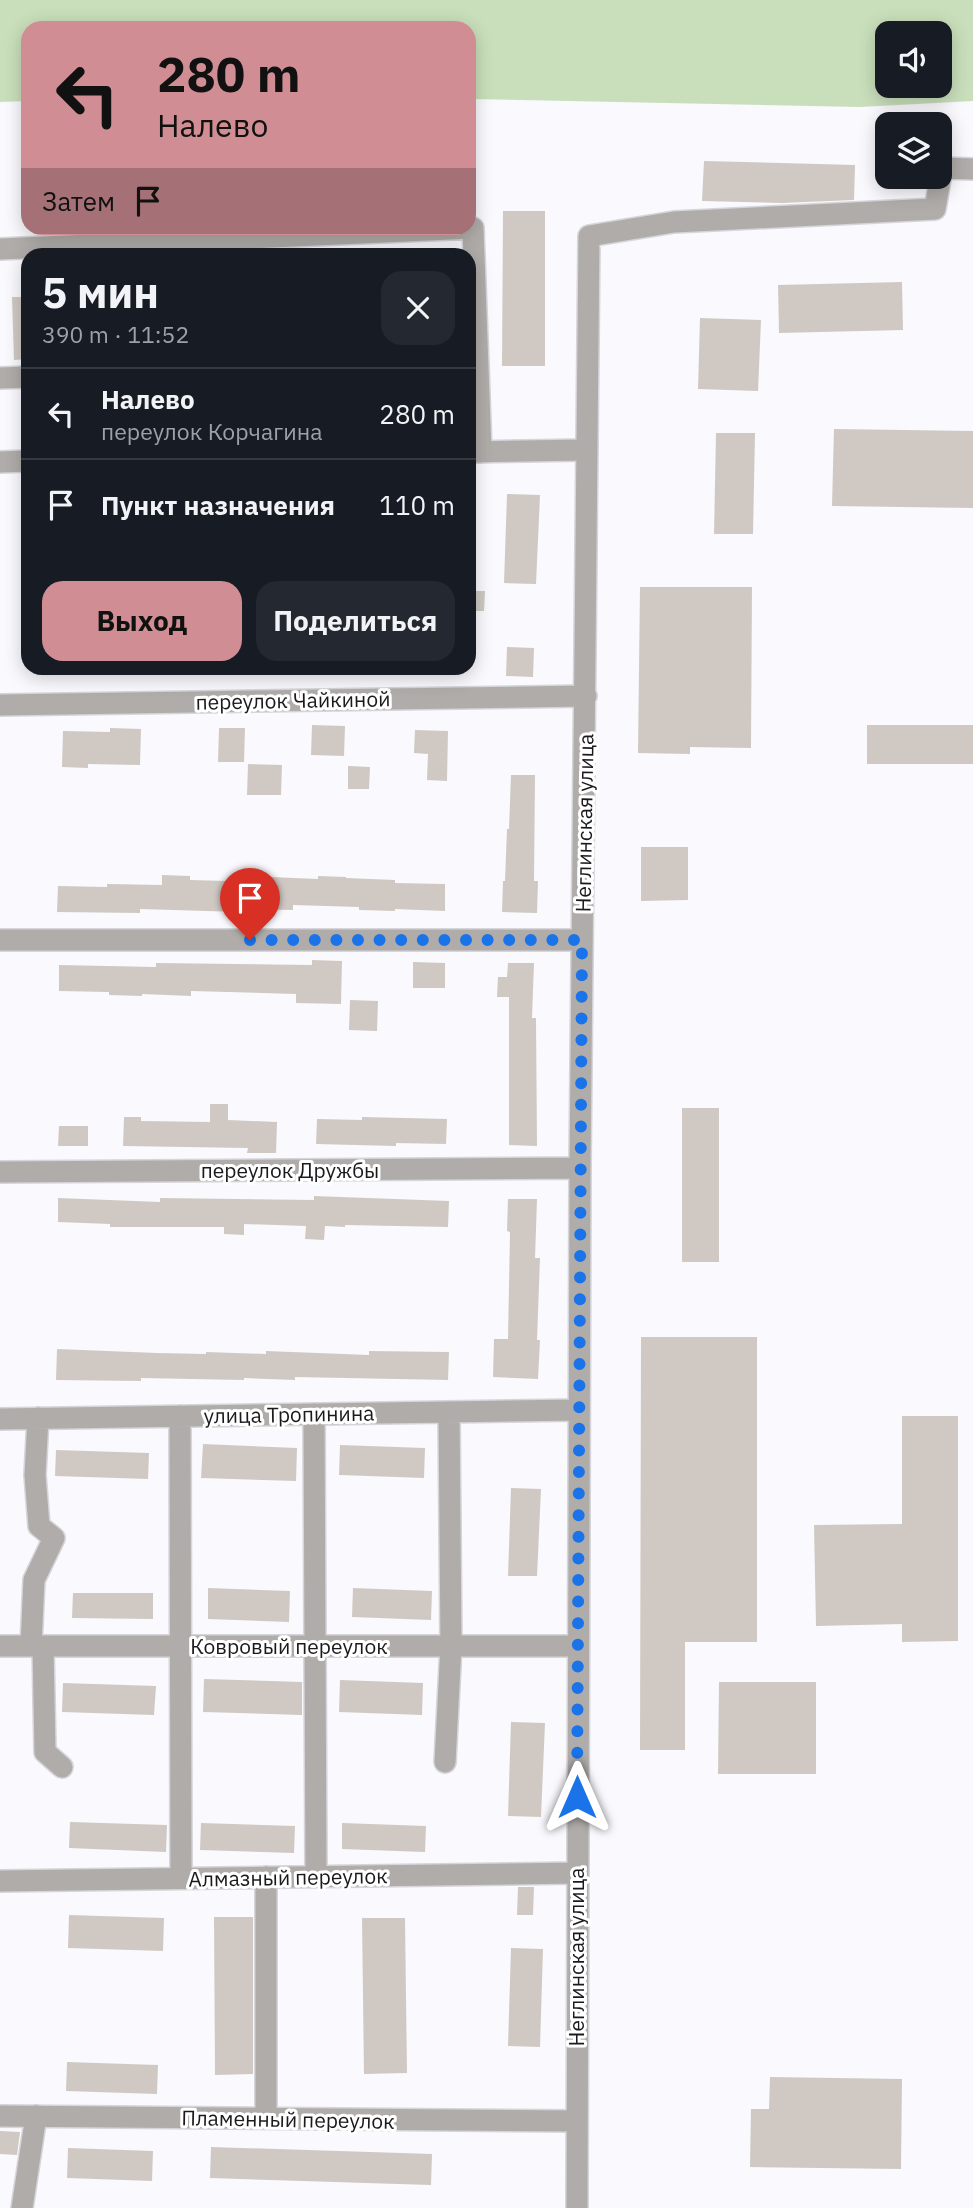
<!DOCTYPE html>
<html lang="ru">
<head>
<meta charset="utf-8">
<style>
  :root { --surface:#171b24; --page:#242831; --text:#f1f3f6; --muted:#9ea1a6; --line:#363941; --accent:#d08e94 }
  body { margin:0; font-family:"IBM Plex Sans",sans-serif; background:var(--page); color:var(--text); height:100vh; display:flex; flex-direction:column; font-size:26px; white-space:nowrap }
  * { box-sizing:border-box; margin:0 }
  p { font-size:23px; color:var(--muted) }
  .icon { flex:none; width:38px; height:38px; fill:none; stroke:currentColor; stroke-width:2; stroke-linecap:round; stroke-linejoin:round }
  .map { position:relative; flex:1; overflow:hidden }
  .panel { position:absolute; left:21px; top:248px; width:455px; height:427px; display:flex; flex-direction:column; background:var(--surface); border-radius:21px; box-shadow:0 4px 18px #0003 }
  .panel>* { flex:none }
  .top-card { position:absolute; left:21px; top:21px; width:455px; height:214px; border-radius:21px; box-shadow:0 4px 18px #0003; background:#d08e94; color:#111; overflow:hidden }
  .controls { position:absolute; left:875px; top:21px; display:grid; gap:14px }
  .controls a { display:grid; place-items:center; width:77px; height:77px; border-radius:14px; background:var(--surface); box-shadow:0 4px 18px #0003; font-size:35px }
  .pin { position:absolute; display:grid; place-items:center; width:60px; height:60px; color:#fff; margin:-72px -30px; border-radius:50% 50% 50% 0; rotate:-45deg; box-shadow:0 0 7px #0007 }
  .pin .icon { rotate:45deg }
  .me { position:absolute; width:77px; margin:-38px; rotate:0deg; stroke-linejoin:round; filter:drop-shadow(0 0 5px #0008) }
  .turn { display:flex; align-items:center; gap:24px; height:147px; padding:0 21px; font-size:32px }
  .turn .icon { width:91px; height:91px; stroke-width:2.5 }
  .turn b { display:block; font-size:49px; line-height:60px }
  .then { display:flex; align-items:center; height:66px; padding:0 21px; background:#0003; gap:14px; font-size:26px }
  .round { display:grid; place-items:center; flex:none; width:74px; height:74px; border-radius:21px; background:var(--page) }
  .summary { display:flex; align-items:center; justify-content:space-between; height:119px; padding:0 21px }
  h1 { font-size:42px; font-weight:800; line-height:52px }
  .cta { display:flex; gap:14px; margin-top:auto; padding:14px 21px }
  .cta a { flex:1; height:80px; border-radius:21px; background:var(--accent); color:#111; font-size:28px; font-weight:800; line-height:80px; text-align:center }
  .cta a+a { background:var(--page); color:var(--text) }
  ul { padding:0; list-style:none }
  li { display:flex; align-items:center; gap:21px; height:91px; padding:0 21px; border-top:2px solid var(--line) }
  li div { flex:1 }
  li b { display:block; font-size:26px }
  li em { font-style:normal }
  .map>svg:first-child { display:block }
  .green { fill:#c9dfbb; fill-rule:evenodd }
  .building { fill:#d0c9c3 }
  .lines { fill:none; stroke-linecap:round; stroke-linejoin:round }
  .minor-casing { stroke:#d5d5da; stroke-width:24 }
  .minor { stroke:#afaca9; stroke-width:21 }
  .route { stroke:#1a73e8; stroke-width:12; stroke-dasharray:0 21.6 }
  .labels { text-anchor:middle; dominant-baseline:central; stroke-width:6; stroke-linejoin:round; paint-order:stroke }
  .street-label { font-size:21px; fill:#1a1a1d; stroke:#fff }
</style>
</head>
<body>
<div class="map">
<svg width="973" height="2208" viewBox="0 0 973 2208">
  <rect width="100%" height="100%" fill="#f9f9fe"/>
  <path class="green" d="M 0,0 L 973,0 L 973,101 L 860,107 L 469,99 L 469,28 L 28,28 L 28,101 L 0,102 ZM 887,33 L 940,33 L 940,86 L 887,86 Z"/>
  <path class="building" d="M 704,161 L 855,165 L 854,200 L 782,203 L 702,201 Z
    M 503,211 L 545,211 L 545,366 L 502,366 Z
    M 902,282 L 903,330 L 779,333 L 778,285 Z
    M 12,297 L 28,297 L 28,359 L 14,360 Z
    M 700,318 L 761,320 L 758,391 L 698,389 Z
    M 834,429 L 973,431 L 973,508 L 832,506 Z
    M 716,433 L 755,433 L 753,534 L 714,534 Z
    M 507,494 L 540,495 L 536,584 L 504,583 Z
    M 640,587 L 752,587 L 751,748 L 690,747 L 690,754 L 638,753 Z
    M 469,591 L 485,591 L 484,611 L 469,611 Z
    M 507,647 L 534,648 L 533,677 L 506,676 Z
    M 312,725 L 345,726 L 344,756 L 311,755 Z
    M 867,725 L 973,725 L 973,764 L 867,764 Z
    M 110,728 L 141,729 L 140,765 L 88,764 L 88,768 L 62,767 L 63,731 L 110,732 Z
    M 219,728 L 245,728 L 244,762 L 218,762 Z
    M 415,730 L 448,731 L 447,781 L 427,780 L 428,754 L 414,753 Z
    M 248,764 L 282,765 L 281,795 L 247,795 Z
    M 348,766 L 370,767 L 369,789 L 348,789 Z
    M 511,775 L 535,775 L 534,881 L 538,881 L 537,913 L 502,912 L 503,881 L 505,881 L 507,829 L 509,829 Z
    M 641,847 L 688,847 L 688,900 L 641,901 Z
    M 162,875 L 190,876 L 190,880 L 271,882 L 271,877 L 318,879 L 318,876 L 346,877 L 346,878 L 395,880 L 395,883 L 445,884 L 445,911 L 395,909 L 395,911 L 359,910 L 359,907 L 293,905 L 293,910 L 240,909 L 240,912 L 140,909 L 140,913 L 57,912 L 58,886 L 107,887 L 107,884 L 162,885 Z
    M 312,960 L 342,961 L 341,1004 L 296,1003 L 296,994 L 191,991 L 191,996 L 142,994 L 142,996 L 109,995 L 109,992 L 59,991 L 59,965 L 156,967 L 156,963 L 312,965 Z
    M 413,962 L 445,963 L 445,988 L 413,988 Z
    M 508,963 L 534,963 L 532,1018 L 536,1018 L 537,1146 L 509,1145 L 509,997 L 497,997 L 498,977 L 507,977 Z
    M 350,1000 L 378,1001 L 377,1031 L 349,1030 Z
    M 210,1104 L 228,1104 L 228,1120 L 277,1122 L 276,1153 L 247,1153 L 248,1148 L 123,1146 L 124,1117 L 141,1117 L 141,1121 L 210,1122 Z
    M 682,1108 L 719,1108 L 719,1262 L 682,1262 Z
    M 362,1117 L 447,1119 L 446,1144 L 396,1143 L 396,1146 L 316,1144 L 317,1119 L 362,1120 Z
    M 59,1126 L 88,1126 L 88,1146 L 58,1146 Z
    M 314,1196 L 449,1201 L 448,1227 L 345,1225 L 345,1227 L 325,1226 L 324,1240 L 305,1239 L 306,1226 L 244,1224 L 244,1235 L 224,1234 L 224,1227 L 110,1227 L 110,1224 L 58,1222 L 58,1198 L 160,1202 L 160,1198 L 314,1200 Z
    M 508,1199 L 537,1199 L 535,1258 L 540,1258 L 537,1340 L 540,1340 L 538,1379 L 493,1377 L 494,1339 L 508,1339 L 510,1232 L 507,1231 Z
    M 641,1337 L 757,1337 L 757,1642 L 685,1642 L 685,1750 L 640,1750 Z
    M 57,1349 L 157,1353 L 206,1354 L 206,1352 L 266,1354 L 266,1351 L 369,1355 L 369,1351 L 449,1352 L 448,1380 L 295,1377 L 295,1380 L 244,1378 L 244,1380 L 141,1378 L 141,1381 L 56,1380 Z
    M 902,1416 L 958,1416 L 958,1641 L 902,1642 L 902,1624 L 816,1626 L 814,1525 L 902,1524 Z
    M 203,1444 L 297,1448 L 296,1481 L 201,1478 Z
    M 340,1445 L 425,1448 L 424,1478 L 339,1475 Z
    M 56,1450 L 149,1453 L 148,1479 L 55,1476 Z
    M 511,1488 L 541,1489 L 537,1576 L 508,1576 Z
    M 208,1588 L 290,1591 L 289,1622 L 208,1619 Z
    M 353,1588 L 432,1591 L 431,1620 L 352,1617 Z
    M 73,1593 L 153,1593 L 153,1619 L 72,1618 Z
    M 204,1679 L 302,1682 L 302,1715 L 203,1712 Z
    M 340,1680 L 423,1683 L 422,1715 L 339,1712 Z
    M 719,1682 L 816,1682 L 816,1774 L 718,1774 Z
    M 63,1683 L 156,1686 L 154,1715 L 62,1712 Z
    M 511,1722 L 545,1723 L 541,1817 L 508,1816 Z
    M 70,1822 L 167,1825 L 166,1852 L 69,1848 Z
    M 201,1823 L 295,1826 L 294,1853 L 200,1850 Z
    M 342,1823 L 426,1826 L 425,1852 L 342,1849 Z
    M 518,1887 L 534,1887 L 533,1915 L 517,1915 Z
    M 69,1915 L 164,1918 L 163,1951 L 68,1948 Z
    M 214,1917 L 253,1917 L 253,2074 L 215,2075 Z
    M 362,1918 L 405,1918 L 407,2073 L 364,2074 Z
    M 511,1948 L 543,1949 L 540,2047 L 508,2046 Z
    M 67,2062 L 158,2065 L 157,2094 L 66,2091 Z
    M 770,2077 L 902,2079 L 901,2169 L 750,2167 L 751,2109 L 769,2109 Z
    M 0,2131 L 20,2132 L 17,2155 L 0,2154 Z
    M 211,2147 L 432,2154 L 431,2185 L 210,2178 Z
    M 68,2148 L 153,2151 L 152,2181 L 67,2178 Z"/>
  <g class="lines">
    <g class="minor-casing">
      <path id="minor" d="M 0,249 L 473,228 L 481,452
        M 0,378 L 28,377
        M 469,452 L 586,450
        M 0,462 L 28,461
        M 0,705 L 586,696
        M 0,940 L 582,940
        M 0,1172 L 580,1168
        M 314,1414 L 316,1876
        M 180,1416 L 181,1878
        M 0,1419 L 579,1410
        M 0,1646 L 578,1646
        M 31,1646 L 34,1580 L 54,1538 L 39,1526 L 35,1475 L 38,1418
        M 43,1646 L 45,1752 L 62,1767
        M 445,1762 L 451,1646 L 449,1412
        M 0,1881 L 576,1873
        M 0,2116 L 576,2121
        M 266,2118 L 266,1877
        M 22,2208 L 36,2116
        M 577,2208 L 580,1168 L 589,236 L 674,222 L 935,209 L 942,168 L 973,169"/>
    </g>
    <use href="#minor" class="minor"/>
  </g>
  <g class="lines">
    <path class="route" d="M 250,940 L 582,940 L 577,1797"/>
  </g>
  <g class="labels">
    <g class="street-label">
      <text transform="translate(293 700) rotate(-1)">переулок Чайкиной</text>
      <text transform="translate(584 823) rotate(-89)">Неглинская улица</text>
      <text x="290" y="1170">переулок Дружбы</text>
      <text transform="translate(289 1414) rotate(-1)">улица Тропинина</text>
      <text x="289" y="1646">Ковровый переулок</text>
      <text transform="translate(288 1877) rotate(-1)">Алмазный переулок</text>
      <text transform="translate(576 1957) rotate(-90)">Неглинская улица</text>
      <text transform="translate(288 2119) rotate(1)">Пламенный переулок</text>
    </g>
  </g>
</svg>
<div class="controls">
<a><svg class="icon" aria-label="sound" viewBox="0 0 24 24"><path d="M4 9h4l5-4v14l-5-4H4zM17 9q2 3 0 6"/></svg></a>
<a><svg class="icon" aria-label="layers" viewBox="0 0 24 24"><path d="M12 4l9 5-9 5-9-5zM3 14l9 5 9-5"/></svg></a>
</div>
<div class="pin" style="left:250px;top:940px;background:#d93025"><svg class="icon" aria-label="arrive" viewBox="0 0 24 24"><path d="M6 21V4h12l-3 4 3 4H6"/></svg></div>
<svg class="me" style="left:577px;top:1797px" viewBox="-20 -20 40 40"><path d="M0-17L14 15 0 8-14 15z" fill="#1a73e8" stroke="#fff" stroke-width="4"/></svg>
<div class="top-card">
<div class="turn"><svg class="icon" aria-label="left" viewBox="0 0 24 24"><path d="M17 20v-9H6M10 6l-5 5 5 5"/></svg><div><b>280 m</b>Налево</div></div>
<div class="then">Затем<svg class="icon" aria-label="arrive" viewBox="0 0 24 24"><path d="M6 21V4h12l-3 4 3 4H6"/></svg></div>
</div>
<section class="panel">
<div class="summary"><div><h1>5 мин</h1><p>390 m · 11:52</p></div><a class="round"><svg class="icon" aria-label="close" viewBox="0 0 24 24"><path d="M6 6l12 12M18 6L6 18"/></svg></a></div>
<ul>
<li><svg class="icon" aria-label="left" viewBox="0 0 24 24"><path d="M17 20v-9H6M10 6l-5 5 5 5"/></svg><div><b>Налево</b><p>переулок Корчагина</p></div><em>280 m</em></li>
<li><svg class="icon" aria-label="arrive" viewBox="0 0 24 24"><path d="M6 21V4h12l-3 4 3 4H6"/></svg><div><b>Пункт назначения</b></div><em>110 m</em></li>
</ul>
<div class="cta"><a>Выход</a><a>Поделиться</a></div>
</section>
</div>
</body>
</html>
